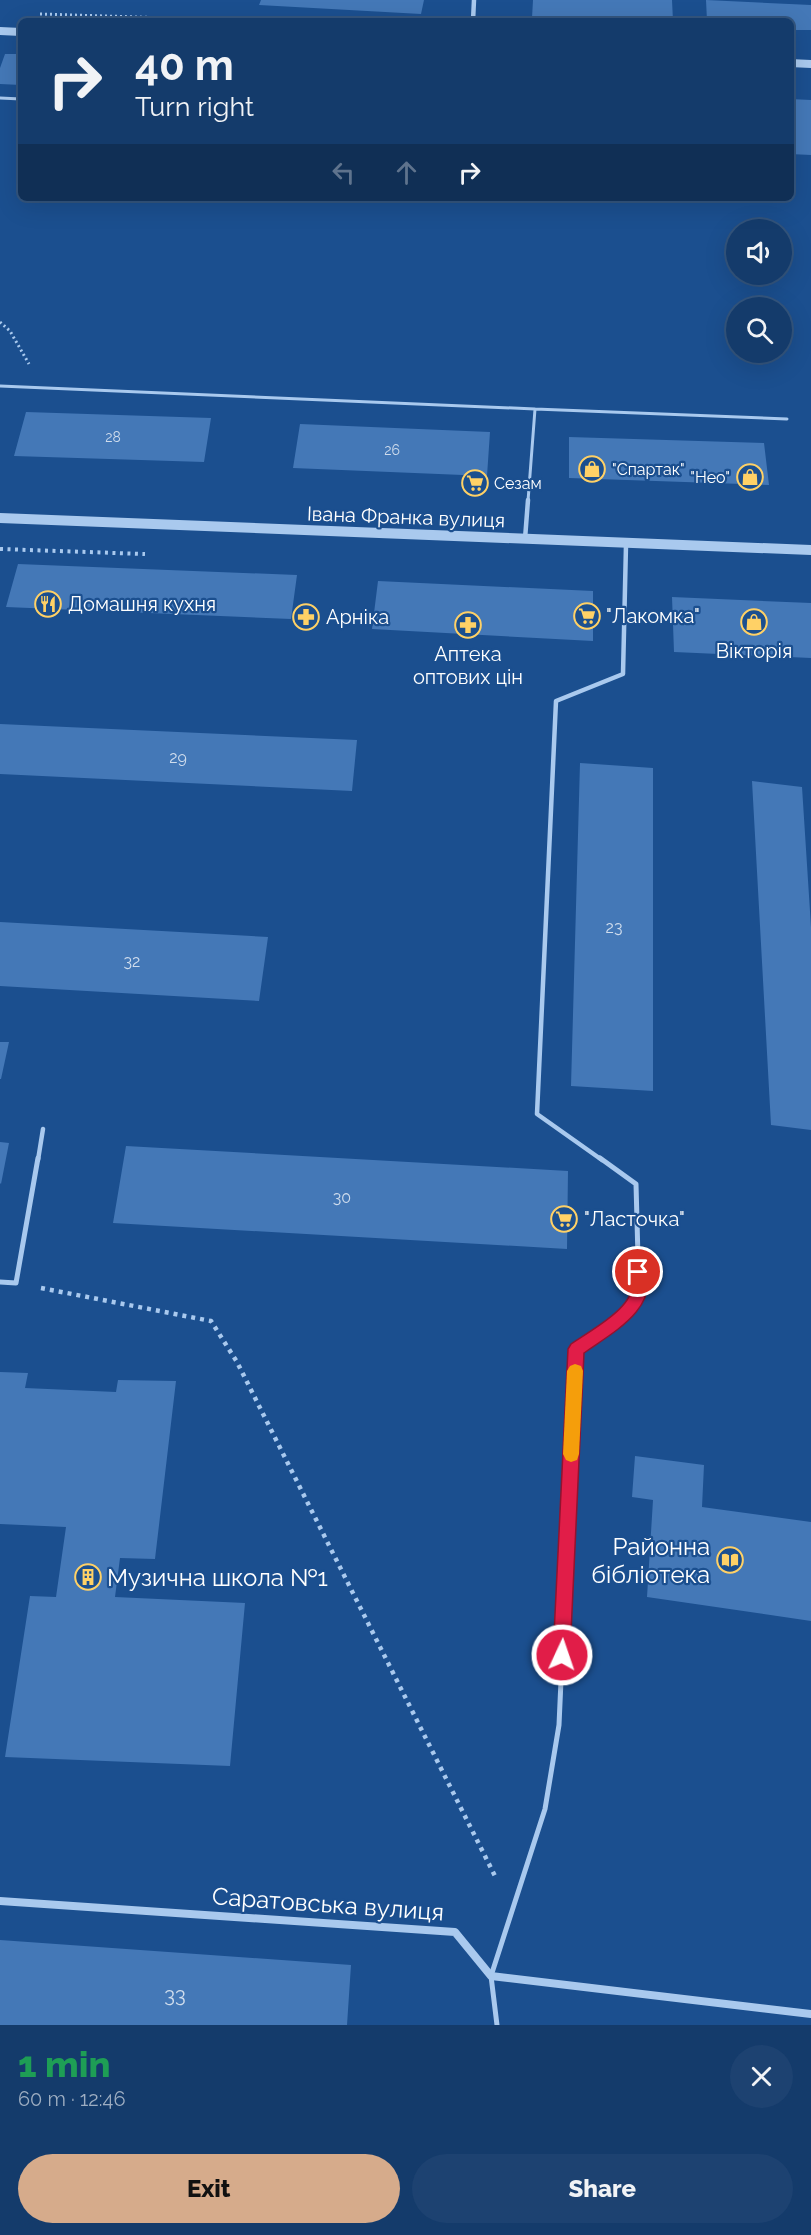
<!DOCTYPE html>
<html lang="en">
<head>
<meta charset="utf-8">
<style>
  :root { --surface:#143b6b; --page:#1d4271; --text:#f1f3f6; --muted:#9dadc1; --line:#33557e; --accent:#d6ab8b }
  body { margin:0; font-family:Raleway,sans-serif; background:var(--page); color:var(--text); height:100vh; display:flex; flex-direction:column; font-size:22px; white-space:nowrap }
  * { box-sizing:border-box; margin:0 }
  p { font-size:20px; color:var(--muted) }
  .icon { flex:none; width:33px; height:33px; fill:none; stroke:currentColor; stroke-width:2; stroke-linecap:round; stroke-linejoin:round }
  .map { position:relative; height:2025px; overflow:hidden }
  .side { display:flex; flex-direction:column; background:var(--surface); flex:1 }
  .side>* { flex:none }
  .banner { position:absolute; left:18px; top:18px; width:776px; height:183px; border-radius:9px; box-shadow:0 6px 24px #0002,0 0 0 2px var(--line); background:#143b6b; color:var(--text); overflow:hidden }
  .controls { position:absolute; left:726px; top:219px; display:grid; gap:12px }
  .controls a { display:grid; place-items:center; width:66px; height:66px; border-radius:50%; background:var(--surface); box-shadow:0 6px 24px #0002,0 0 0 2px var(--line); font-size:30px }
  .pin { position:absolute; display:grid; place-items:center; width:51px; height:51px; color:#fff; margin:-26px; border:3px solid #fff; border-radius:50%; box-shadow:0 2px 6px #0007 }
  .me { position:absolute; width:66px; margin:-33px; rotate:3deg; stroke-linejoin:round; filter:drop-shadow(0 0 4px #0008) }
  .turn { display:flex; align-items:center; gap:21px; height:126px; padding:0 18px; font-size:27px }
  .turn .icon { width:78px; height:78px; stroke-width:2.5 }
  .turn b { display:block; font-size:42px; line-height:51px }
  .lanes { display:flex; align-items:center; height:57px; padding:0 18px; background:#0003; justify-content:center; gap:30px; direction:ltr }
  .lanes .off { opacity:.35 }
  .round { display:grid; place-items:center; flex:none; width:63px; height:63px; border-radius:32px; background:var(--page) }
  .overview { display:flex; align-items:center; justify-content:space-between; height:102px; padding:0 18px }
  h1 { font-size:36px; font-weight:800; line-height:45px; color:#1e9e55 }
  .button { display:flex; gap:12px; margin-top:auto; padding:12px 18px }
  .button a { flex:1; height:69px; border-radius:36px; background:var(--accent); color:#111; font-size:24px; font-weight:800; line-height:69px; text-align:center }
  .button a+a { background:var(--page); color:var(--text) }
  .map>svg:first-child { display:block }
  .building { fill:#4478b7 }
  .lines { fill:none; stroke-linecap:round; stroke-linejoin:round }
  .path-far2 { stroke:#a9c9ee; stroke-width:3; stroke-dasharray:2 3; stroke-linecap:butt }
  .path-far1 { stroke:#a9c9ee; stroke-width:4; stroke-dasharray:3 4.5; stroke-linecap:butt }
  .path { stroke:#a9c9ee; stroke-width:4.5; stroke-dasharray:4 5; stroke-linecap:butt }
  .service-far2 { stroke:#a9c9ee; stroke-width:3 }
  .service-far1 { stroke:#a9c9ee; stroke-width:4.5 }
  .service { stroke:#a9c9ee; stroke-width:5 }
  .minor-far1 { stroke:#a9c9ee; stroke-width:4.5 }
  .minor { stroke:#a9c9ee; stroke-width:8 }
  .tertiary-far1 { stroke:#a9c9ee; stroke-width:8 }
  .tertiary { stroke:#a9c9ee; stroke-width:10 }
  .route { fill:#e11d48; stroke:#92132f; stroke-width:1.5 }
  .slow { fill:#f59e0b }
  .labels { text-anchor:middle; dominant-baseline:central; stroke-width:4.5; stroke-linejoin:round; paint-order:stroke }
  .far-number-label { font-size:14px; fill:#d0dded }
  .far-poi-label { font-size:16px; fill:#fff; stroke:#1b4f8f; text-anchor:start }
  .number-label { font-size:16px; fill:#d0dded }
  .street-label { font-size:20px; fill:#fff; stroke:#1b4f8f }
  .poi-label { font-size:20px; fill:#fff; stroke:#1b4f8f; text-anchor:start }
  .near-number-label { font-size:20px; fill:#d0dded }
  .near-poi-label { font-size:24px; fill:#fff; stroke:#1b4f8f; text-anchor:end }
  .near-street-label { font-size:24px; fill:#fff; stroke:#1b4f8f }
</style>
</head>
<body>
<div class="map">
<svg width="811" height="2025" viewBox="0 0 811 2025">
  <rect width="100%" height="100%" fill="#1b4f8f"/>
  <path class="building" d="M 261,0 L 424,0 L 421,14 L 259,5 Z
    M 533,0 L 672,0 L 673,21 L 532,18 Z
    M 706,0 L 811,5 L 811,30 L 790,30 L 790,21 L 707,21 Z
    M 5,54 L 21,54 L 21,85 L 0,84 L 0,68 Z
    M 790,99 L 811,100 L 811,155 L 790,154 Z
    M 26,412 L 211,418 L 204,462 L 14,456 Z
    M 300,424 L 490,432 L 487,476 L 293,468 Z
    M 569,437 L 764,443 L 769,485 L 569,478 Z
    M 18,564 L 297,575 L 291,619 L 6,607 Z
    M 378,581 L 593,591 L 593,641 L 372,629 Z
    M 672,597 L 811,603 L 811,658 L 674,652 Z
    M 0,724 L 357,740 L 352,791 L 0,774 Z
    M 580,763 L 653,768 L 653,1091 L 571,1086 Z
    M 752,781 L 802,787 L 811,927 L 811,1130 L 771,1125 Z
    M 0,922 L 268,937 L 259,1001 L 0,986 Z
    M 0,1042 L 9,1042 L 1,1079 L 0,1079 Z
    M 0,1142 L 9,1143 L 1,1184 L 0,1183 Z
    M 126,1146 L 568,1171 L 567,1249 L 113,1223 Z
    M 0,1372 L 28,1373 L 25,1388 L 116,1392 L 118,1380 L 176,1381 L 155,1559 L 120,1558 L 115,1597 L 245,1603 L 230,1766 L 5,1757 L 30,1596 L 56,1597 L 66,1527 L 0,1524 Z
    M 635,1456 L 704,1465 L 702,1507 L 811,1522 L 811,1621 L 647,1597 L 653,1500 L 632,1497 Z
    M 0,1940 L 351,1965 L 347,2025 L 0,2025 Z"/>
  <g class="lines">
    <path class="path-far2" d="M 40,14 L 267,21
      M 0,322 L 10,331 L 29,364"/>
    <path class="path-far1" d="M 0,549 L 145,554"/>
    <path class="path" d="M 41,1288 L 211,1321 L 237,1362 L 496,1878"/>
    <path class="service-far2" d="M 0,98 L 21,99
      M 0,386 L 535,409 L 528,501
      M 535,409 L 787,419"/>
    <path class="service-far1" d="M 525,539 L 528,500
      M 38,1160 L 43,1129
      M 602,1160 L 537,1114 L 556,701 L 623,674 L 626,545"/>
    <path class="service" d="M 0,1282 L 16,1283 L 38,1158
      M 497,2025 L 491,1976 L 545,1809 L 559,1725 L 576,1349 L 623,1317 L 639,1294 L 636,1184 L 600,1158"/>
    <path class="minor-far1" d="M 473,21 L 474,0"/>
    <path class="minor" d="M 0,1901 L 455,1932 L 491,1976 L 811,2014"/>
    <path class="tertiary-far1" d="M 0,31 L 21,32
      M 790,63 L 811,64"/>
    <path class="tertiary" d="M 0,518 L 811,550"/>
  </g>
  <path class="route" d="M 638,1265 L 644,1267 C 662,1308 610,1334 584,1353 L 570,1655 L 568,1661 L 562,1663 L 556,1661 L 553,1655 L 568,1349 L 571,1344 C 587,1333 627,1311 631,1291 C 633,1282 629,1275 633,1267 Z"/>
  <path class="slow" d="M 575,1364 L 581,1366 L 583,1371 L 579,1454 L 577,1460 L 571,1462 L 566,1460 L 563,1454 L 567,1371 L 570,1366 Z"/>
  <defs>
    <g id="shop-ring" transform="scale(1.35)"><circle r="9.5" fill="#1b4f8f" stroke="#ffd166" stroke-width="1.5"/><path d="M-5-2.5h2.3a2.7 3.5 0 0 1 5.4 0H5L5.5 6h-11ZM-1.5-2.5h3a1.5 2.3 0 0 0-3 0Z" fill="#ffd166"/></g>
    <g id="supermarket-ring" transform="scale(1.35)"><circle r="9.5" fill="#1b4f8f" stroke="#ffd166" stroke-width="1.5"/><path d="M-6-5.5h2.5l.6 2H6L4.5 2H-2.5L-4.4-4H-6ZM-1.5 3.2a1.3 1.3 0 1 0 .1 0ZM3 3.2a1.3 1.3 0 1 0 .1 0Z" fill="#ffd166"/></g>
    <g id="restaurant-ring" transform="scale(1.35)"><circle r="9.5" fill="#1b4f8f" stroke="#ffd166" stroke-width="1.5"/><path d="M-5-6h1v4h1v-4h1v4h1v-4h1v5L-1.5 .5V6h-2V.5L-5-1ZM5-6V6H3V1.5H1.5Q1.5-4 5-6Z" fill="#ffd166"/></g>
    <g id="pharmacy-ring" transform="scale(1.35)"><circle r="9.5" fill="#1b4f8f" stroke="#ffd166" stroke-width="1.5"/><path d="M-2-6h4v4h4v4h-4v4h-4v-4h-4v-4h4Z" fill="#ffd166"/></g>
    <g id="library-ring" transform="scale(1.35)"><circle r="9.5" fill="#1b4f8f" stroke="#ffd166" stroke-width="1.5"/><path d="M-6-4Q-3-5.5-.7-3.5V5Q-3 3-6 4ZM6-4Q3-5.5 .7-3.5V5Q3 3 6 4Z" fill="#ffd166"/></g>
    <g id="building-ring" transform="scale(1.35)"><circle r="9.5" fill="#1b4f8f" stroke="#ffd166" stroke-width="1.5"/><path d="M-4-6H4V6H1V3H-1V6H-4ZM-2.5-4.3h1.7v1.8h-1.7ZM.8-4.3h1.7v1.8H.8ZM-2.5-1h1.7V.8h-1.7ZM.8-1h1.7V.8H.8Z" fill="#ffd166"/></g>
  </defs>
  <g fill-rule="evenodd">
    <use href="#shop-ring" x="592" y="469"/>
    <use href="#shop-ring" x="750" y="477"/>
    <use href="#supermarket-ring" x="475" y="483"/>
    <use href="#restaurant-ring" x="48" y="604"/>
    <use href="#supermarket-ring" x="587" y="616"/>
    <use href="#pharmacy-ring" x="306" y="617"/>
    <use href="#shop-ring" x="754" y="622"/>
    <use href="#pharmacy-ring" x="468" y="625"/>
    <use href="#supermarket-ring" x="564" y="1219"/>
    <use href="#library-ring" x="730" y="1560"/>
    <use href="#building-ring" x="88" y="1577"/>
  </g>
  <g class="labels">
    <g class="far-number-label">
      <text x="113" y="437">28</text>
      <text x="392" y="450">26</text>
    </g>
    <g class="far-poi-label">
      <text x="612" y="469">"Спартак"</text>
      <text x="730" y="477" text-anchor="end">"Нео"</text>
      <text x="494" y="483">Сезам</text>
    </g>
    <g class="number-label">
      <text x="178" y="757">29</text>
      <text x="614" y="927">23</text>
      <text x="132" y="961">32</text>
      <text x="342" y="1197">30</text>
    </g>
    <g class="street-label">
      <text transform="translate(406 517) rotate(2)">Івана Франка вулиця</text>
    </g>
    <g class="poi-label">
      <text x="68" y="604">Домашня кухня</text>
      <text x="606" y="616">"Лакомка"</text>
      <text x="326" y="617">Арніка</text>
      <text x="754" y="651" text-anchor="middle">Вікторія</text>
      <text x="468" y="654" text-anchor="middle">Аптека<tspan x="468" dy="23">оптових цін</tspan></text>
      <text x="584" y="1219">"Ласточка"</text>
    </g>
    <g class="near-number-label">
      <text x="175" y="1995">33</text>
    </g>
    <g class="near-poi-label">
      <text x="710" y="1546">Районна<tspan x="710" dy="28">бібліотека</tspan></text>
      <text x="107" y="1577" text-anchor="start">Музична школа №1</text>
    </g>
    <g class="near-street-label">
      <text transform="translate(328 1904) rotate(4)">Саратовська вулиця</text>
    </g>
  </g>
</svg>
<div class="controls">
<a><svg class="icon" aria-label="sound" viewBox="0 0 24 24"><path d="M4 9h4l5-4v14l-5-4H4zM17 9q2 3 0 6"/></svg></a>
<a><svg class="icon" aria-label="search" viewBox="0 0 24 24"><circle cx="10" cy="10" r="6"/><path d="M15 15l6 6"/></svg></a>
</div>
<div class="pin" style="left:638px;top:1272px;background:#d93025"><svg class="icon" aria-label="arrive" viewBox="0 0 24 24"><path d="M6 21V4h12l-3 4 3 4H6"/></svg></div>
<svg class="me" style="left:562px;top:1655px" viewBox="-20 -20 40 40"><circle r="17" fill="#e11d48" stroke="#fff" stroke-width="3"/><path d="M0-11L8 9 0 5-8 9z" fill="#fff"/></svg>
<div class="banner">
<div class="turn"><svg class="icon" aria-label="right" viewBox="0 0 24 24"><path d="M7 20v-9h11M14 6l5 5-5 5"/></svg><div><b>40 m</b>Turn right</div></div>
<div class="lanes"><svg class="icon off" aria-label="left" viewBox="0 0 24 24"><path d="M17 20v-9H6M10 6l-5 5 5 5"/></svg><svg class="icon off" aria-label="ahead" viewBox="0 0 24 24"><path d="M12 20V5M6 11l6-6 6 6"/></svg><svg class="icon" aria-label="right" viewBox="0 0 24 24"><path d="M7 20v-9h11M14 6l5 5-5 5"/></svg></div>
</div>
</div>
<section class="side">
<div class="overview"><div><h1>1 min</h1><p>60 m · 12:46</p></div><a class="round"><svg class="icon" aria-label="close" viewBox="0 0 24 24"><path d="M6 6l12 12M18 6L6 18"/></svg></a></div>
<div class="button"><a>Exit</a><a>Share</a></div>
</section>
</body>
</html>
